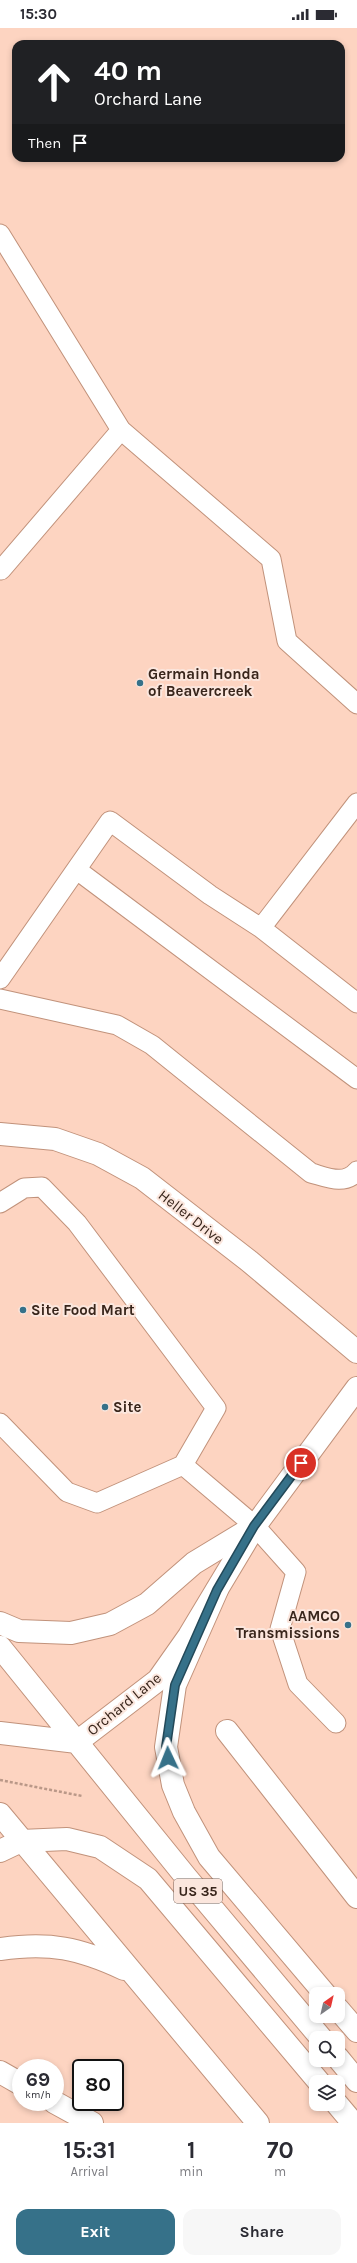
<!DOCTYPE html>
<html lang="en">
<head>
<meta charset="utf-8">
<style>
  :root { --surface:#fff; --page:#f7f7f7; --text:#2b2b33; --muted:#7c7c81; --accent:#367189 }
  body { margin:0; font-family:Karla,sans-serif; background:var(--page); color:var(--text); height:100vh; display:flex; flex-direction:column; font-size:15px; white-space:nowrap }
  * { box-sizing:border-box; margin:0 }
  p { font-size:13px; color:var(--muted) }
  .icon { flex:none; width:22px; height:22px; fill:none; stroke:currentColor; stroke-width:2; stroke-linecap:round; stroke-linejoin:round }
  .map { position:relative; height:2095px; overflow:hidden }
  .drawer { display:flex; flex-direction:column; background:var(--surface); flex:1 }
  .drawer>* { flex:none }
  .guide { position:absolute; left:12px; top:12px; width:333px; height:122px; border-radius:12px; box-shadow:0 2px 6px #0003; background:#202124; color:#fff; overflow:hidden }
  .needle { width:26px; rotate:34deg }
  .fabs { position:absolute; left:309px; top:1959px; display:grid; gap:8px }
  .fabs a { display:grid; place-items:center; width:36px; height:36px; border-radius:8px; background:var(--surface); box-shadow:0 2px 6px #0003; font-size:20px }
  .speed { position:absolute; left:12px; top:2031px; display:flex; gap:8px; font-size:20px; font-weight:700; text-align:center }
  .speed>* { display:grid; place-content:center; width:52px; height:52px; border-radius:50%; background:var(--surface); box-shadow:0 2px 6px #0003; line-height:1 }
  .speed small { font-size:10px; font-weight:400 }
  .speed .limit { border:2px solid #111; border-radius:6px; background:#fff; color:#111 }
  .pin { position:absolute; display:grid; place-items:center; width:34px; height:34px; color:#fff; margin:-17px; border:2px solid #fff; border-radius:50%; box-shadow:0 1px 4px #0007 }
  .me { position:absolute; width:44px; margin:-22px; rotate:358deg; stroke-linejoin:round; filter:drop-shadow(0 0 3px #0008) }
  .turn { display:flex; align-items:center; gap:14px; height:84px; padding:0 16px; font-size:18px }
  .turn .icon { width:52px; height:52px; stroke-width:2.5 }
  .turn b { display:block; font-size:28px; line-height:34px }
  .then { display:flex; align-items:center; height:38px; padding:0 16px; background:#0003; gap:8px; font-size:15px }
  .eta { display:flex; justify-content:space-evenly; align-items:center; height:68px; text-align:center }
  .eta b { font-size:24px; font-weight:700; line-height:28px }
  .action { display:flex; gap:8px; margin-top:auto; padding:8px 16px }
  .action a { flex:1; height:46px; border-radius:12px; background:var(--accent); color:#fff; font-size:16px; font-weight:700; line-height:46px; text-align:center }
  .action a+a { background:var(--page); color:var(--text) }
  .status { display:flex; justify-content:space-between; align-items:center; height:28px; padding:0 20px; background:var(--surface); direction:ltr }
  .status svg { height:11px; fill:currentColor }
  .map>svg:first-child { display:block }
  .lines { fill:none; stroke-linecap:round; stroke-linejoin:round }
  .lane-casing { stroke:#c1927b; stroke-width:21 }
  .street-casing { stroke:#c1927b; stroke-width:24 }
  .secondary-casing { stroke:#c1927b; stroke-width:24 }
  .highway-casing { stroke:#c1927b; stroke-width:24 }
  .path { stroke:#ba9888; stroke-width:2.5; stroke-dasharray:3 2; stroke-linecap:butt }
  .lane { stroke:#fff; stroke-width:19 }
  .street { stroke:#fff; stroke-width:22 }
  .secondary { stroke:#fff; stroke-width:22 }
  .highway { stroke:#fff; stroke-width:22 }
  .route-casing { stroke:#234959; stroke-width:10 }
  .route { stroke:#367189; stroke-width:7 }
  .poi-dot { fill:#367189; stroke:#fbe6dd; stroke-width:1.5 }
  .labels { text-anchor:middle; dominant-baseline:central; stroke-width:4; stroke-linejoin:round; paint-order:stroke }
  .shield { fill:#fbe6dd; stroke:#725f55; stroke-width:1 }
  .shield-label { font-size:14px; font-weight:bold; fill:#38251b }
  .poi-label { font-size:15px; font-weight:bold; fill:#38251b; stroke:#fbe6dd; text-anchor:start }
  .street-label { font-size:15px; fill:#38251b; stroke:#fbe6dd }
</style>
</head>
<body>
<div class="status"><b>15:30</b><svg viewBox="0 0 49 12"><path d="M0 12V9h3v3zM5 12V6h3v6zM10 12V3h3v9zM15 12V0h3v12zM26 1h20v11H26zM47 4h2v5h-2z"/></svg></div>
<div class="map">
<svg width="357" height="2095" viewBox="0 0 357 2095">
  <rect width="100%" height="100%" fill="#fdd4c1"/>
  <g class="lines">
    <g class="lane-casing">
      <path id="lane" d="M 0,206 L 121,402 L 271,531 L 287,613 L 357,676
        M 1,542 L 121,402
        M 357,775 L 261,900 L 357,975
        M 77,842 L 357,1051
        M 0,951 L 110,793 L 210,867 L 261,900
        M 0,971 L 117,997 L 152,1017 L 311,1145 C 326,1149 345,1158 357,1143
        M 0,1175 L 24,1160 L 42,1159 L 77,1195 L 216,1380 L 183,1437 L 97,1475 L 67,1464 L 0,1395
        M 183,1437 L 255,1498 L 296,1544 L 280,1601 L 298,1656 L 336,1695"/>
    </g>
    <g class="street-casing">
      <path id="street" d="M 227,1703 L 357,1869
        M 0,2044 L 21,2056
        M 54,2074 L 92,2095"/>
    </g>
    <g class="secondary-casing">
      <path id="secondary" d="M 0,1106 L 55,1111 L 98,1126 L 142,1150 L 249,1233 L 357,1324
        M 77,1714 L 158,1652 L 189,1608 L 255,1498 L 357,1360
        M 0,1823 L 21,1813"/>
    </g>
    <g class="highway-casing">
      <path id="highway" d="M 217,1562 L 175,1657 L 166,1719 L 173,1757 L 184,1784 L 209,1829 L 325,1966
        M 0,1595 L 19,1603 L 71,1605 L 110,1596 L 147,1576 L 194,1535 L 255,1498
        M 0,1619 L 186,1849 L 321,2010
        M 0,1705 L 77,1714
        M 0,1786 L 258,2095
        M 21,1813 L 67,1811 L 100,1819 L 148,1851 L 319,2054
        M 0,1921 C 50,1914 79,1920 124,1941
        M 338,1981 L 357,2003
        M 338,2030 L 357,2053
        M 337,2076 L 353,2095"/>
    </g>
    <path class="path" d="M 0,1752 L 82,1768"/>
    <use href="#lane" class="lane"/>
    <use href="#street" class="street"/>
    <use href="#secondary" class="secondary"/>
    <use href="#highway" class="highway"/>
  </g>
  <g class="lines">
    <g class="route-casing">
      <path id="route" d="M 168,1730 L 166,1719 L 175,1657 L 217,1562 L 254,1498 L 301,1435"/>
    </g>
    <use href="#route" class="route"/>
  </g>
  <g class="poi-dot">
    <circle cx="140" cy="655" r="4"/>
    <circle cx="23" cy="1282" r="4"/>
    <circle cx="105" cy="1379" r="4"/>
    <circle cx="348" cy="1597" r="4"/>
  </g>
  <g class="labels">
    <rect class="shield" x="174" y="1851" width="48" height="24" rx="3"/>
    <g class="shield-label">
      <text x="198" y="1863">US 35</text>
    </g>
    <g class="poi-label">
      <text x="148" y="646">Germain Honda<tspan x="148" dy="17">of Beavercreek</tspan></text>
      <text x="31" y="1282">Site Food Mart</text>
      <text x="113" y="1379">Site</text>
      <text x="340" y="1588" text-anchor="end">AAMCO<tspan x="340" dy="17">Transmissions</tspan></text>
    </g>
    <g class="street-label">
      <text transform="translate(191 1189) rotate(38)">Heller Drive</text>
      <text transform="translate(124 1676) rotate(-39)">Orchard Lane</text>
    </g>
  </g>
</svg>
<div class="fabs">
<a><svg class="needle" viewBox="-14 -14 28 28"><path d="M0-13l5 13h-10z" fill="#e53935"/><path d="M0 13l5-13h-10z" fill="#7c7c81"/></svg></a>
<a><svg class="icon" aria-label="search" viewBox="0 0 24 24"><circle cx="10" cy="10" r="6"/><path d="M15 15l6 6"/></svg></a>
<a><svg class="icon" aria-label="layers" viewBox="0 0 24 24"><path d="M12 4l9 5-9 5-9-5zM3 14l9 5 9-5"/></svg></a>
</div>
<div class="speed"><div>69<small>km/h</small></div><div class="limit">80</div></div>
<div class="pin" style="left:301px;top:1435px;background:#d93025"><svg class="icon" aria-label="arrive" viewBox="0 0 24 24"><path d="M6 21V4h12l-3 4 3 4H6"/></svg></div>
<svg class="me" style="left:168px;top:1730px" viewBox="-20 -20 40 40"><path d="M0-17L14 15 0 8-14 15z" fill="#367189" stroke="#fff" stroke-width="4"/></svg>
<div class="guide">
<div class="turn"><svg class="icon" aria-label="ahead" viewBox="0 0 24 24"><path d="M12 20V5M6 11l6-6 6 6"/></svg><div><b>40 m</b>Orchard Lane</div></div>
<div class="then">Then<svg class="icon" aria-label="arrive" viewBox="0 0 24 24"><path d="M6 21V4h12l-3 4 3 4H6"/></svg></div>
</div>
</div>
<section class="drawer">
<div class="eta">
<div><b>15:31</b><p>Arrival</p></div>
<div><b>1</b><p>min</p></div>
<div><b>70</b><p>m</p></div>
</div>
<div class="action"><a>Exit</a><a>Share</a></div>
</section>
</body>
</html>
